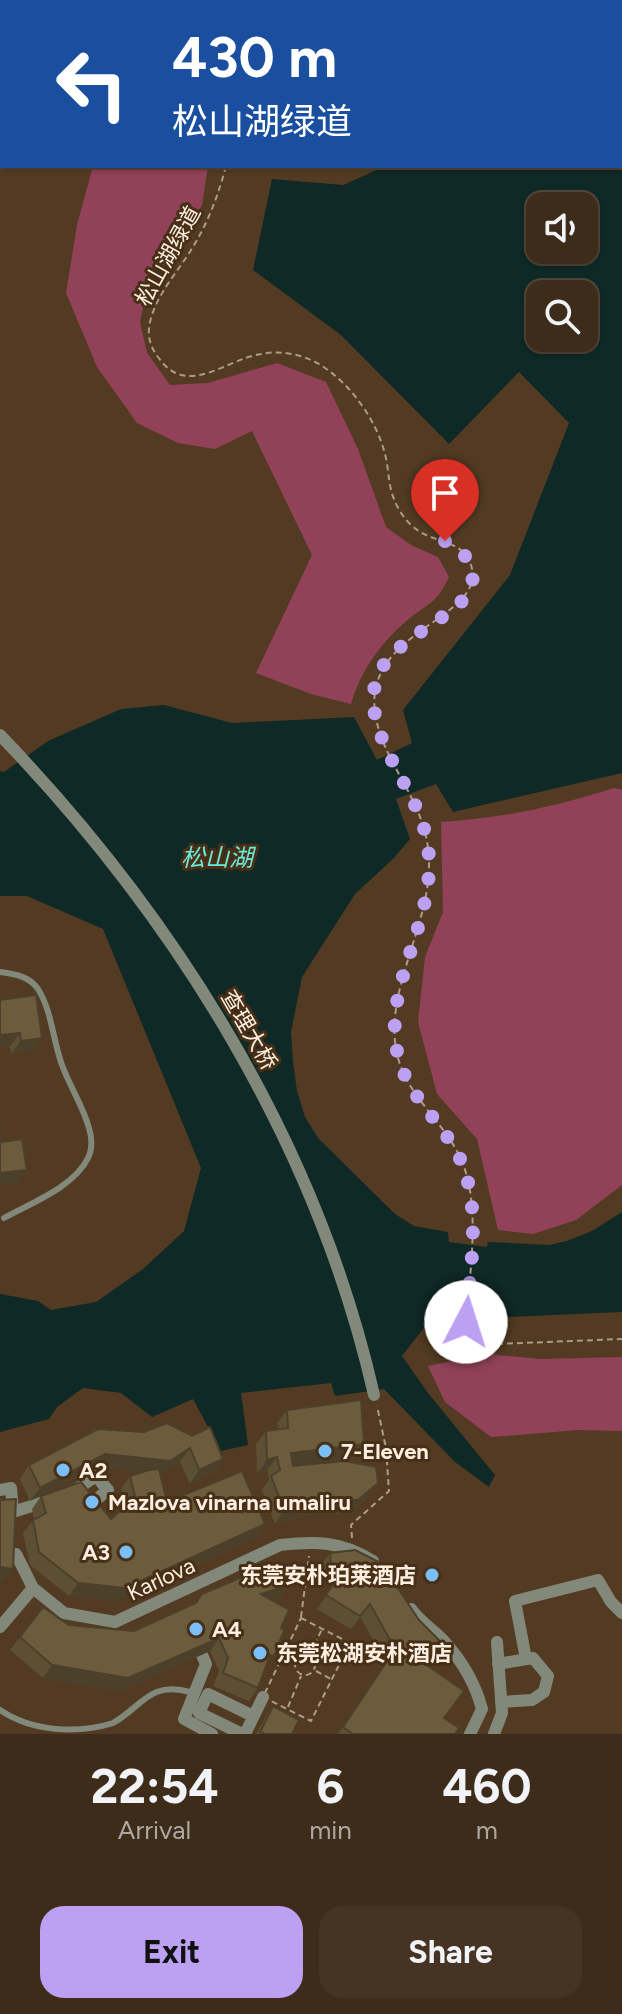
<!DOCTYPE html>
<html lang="en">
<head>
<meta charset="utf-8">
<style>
  :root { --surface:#3e2c1a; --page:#453423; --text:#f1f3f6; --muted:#ada7a2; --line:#574839; --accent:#bca0f2 }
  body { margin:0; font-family:Figtree,"Noto Sans SC",sans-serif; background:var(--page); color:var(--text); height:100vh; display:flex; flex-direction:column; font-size:30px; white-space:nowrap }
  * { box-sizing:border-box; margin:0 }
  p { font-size:26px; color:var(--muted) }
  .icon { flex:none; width:44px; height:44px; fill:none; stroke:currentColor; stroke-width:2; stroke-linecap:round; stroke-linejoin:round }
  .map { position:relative; height:1734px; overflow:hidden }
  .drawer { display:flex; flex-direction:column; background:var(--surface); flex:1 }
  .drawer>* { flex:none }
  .top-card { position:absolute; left:0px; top:0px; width:622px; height:168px; box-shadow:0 2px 6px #0004,0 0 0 2px var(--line); background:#1a4fa0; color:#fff; overflow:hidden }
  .fabs { position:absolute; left:526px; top:192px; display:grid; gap:16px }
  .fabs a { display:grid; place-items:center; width:72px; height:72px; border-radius:16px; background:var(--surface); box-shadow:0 2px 6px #0004,0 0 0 2px var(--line); font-size:40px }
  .pin { position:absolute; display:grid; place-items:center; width:68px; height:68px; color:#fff; margin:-82px -34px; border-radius:50% 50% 50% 0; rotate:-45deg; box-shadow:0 0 8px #0007 }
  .pin .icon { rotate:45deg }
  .me { position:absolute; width:88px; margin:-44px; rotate:5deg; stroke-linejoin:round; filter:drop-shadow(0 0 6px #0008) }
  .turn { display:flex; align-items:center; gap:28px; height:168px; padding:0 40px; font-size:36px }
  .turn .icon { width:104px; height:104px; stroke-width:2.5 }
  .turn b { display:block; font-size:56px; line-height:68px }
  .eta { display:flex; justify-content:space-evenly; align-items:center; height:136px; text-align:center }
  .eta b { font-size:48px; font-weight:700; line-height:56px }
  .cta { display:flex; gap:16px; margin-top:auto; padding:16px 40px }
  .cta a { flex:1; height:92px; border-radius:24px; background:var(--accent); color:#111; font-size:32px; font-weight:700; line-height:92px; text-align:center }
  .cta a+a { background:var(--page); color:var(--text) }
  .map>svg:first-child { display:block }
  .green { fill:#924258 }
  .water { fill:#0f2926; fill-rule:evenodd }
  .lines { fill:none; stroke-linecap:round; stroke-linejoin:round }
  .path { stroke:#ae9a87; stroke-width:2; stroke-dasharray:6 4; stroke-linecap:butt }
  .lane { stroke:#83897a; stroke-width:6 }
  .street { stroke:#83897a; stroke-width:12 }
  .wall { fill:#5d4f34 }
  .shaded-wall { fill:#4c402b }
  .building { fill:#6c5c3d; stroke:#4c402b; stroke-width:2 }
  .route { stroke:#bca0f2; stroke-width:14; stroke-dasharray:0 25.2 }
  .poi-dot { fill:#7abff8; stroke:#483018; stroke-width:3 }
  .labels { text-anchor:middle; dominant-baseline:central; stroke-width:6; stroke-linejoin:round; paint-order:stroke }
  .street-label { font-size:22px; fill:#fdeedf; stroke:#483018 }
  .poi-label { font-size:22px; font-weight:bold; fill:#fdeedf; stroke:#483018; text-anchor:start }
  .water-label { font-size:24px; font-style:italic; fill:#69eadb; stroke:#483018 }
</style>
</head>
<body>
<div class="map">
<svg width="622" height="1734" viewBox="0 0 622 1734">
  <rect width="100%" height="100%" fill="#533b23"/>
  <path class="green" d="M 93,166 L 208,166 L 202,205 L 173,256 L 148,284 L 140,322 L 147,353 L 170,385 L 208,383 L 277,363 L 326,382 L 358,449 L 386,527 L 411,545 L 438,557 L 449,577 C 437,602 432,601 411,617 C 382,641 362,668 351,704 L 311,694 L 256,673 L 312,555 L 252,431 L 215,449 L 178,443 L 137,423 L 97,367 L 66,293 L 77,225 Z
    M 614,788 L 622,790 L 622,1185 L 576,1220 L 533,1234 L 498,1230 L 477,1139 L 437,1094 L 418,1022 L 425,957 L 443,912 L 441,822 C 504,818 554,807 614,788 Z
    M 487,1354 L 541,1359 L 622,1357 L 622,1431 L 578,1430 L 491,1437 L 445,1402 L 428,1366 Z"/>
  <path class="water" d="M 220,0 L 622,0 L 622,773 L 453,812 L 436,784 L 396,799 L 410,839 L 394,858 L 355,894 L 302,977 L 291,1032 L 293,1062 L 297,1091 L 305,1117 L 318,1138 L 395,1214 L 414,1226 L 448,1232 L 449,1242 L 487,1247 L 488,1242 L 549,1245 L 567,1241 L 592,1231 L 622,1212 L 622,1312 L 487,1318 L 483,1303 L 484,1288 L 473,1281 L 454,1281 L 446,1287 L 444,1313 L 430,1320 L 402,1356 L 428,1393 L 495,1475 L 489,1487 L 455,1462 L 384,1389 L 335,1396 L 331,1383 L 241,1393 L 248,1445 L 221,1451 L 193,1399 L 152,1417 L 121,1393 L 83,1388 L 57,1407 L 49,1419 L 0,1432 L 0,1294 L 38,1301 L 51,1310 L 96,1302 L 143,1269 L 184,1231 L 201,1168 L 103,929 L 27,896 L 0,896 L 0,771 L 4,772 L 48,741 L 121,709 L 164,705 L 232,723 L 354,717 L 377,760 L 412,743 L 403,710 L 510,575 L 569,423 L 519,372 L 449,444 L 341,335 L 253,270 L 272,179 L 343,185 L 386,166 L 620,166 L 620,2 ZM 540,206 L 584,206 L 584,250 L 540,250 ZM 540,294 L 584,294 L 584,338 L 540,338 Z"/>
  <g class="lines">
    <path class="path" d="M 0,37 L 2,36
      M 226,166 C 218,196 208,223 191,250 C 177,273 156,295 150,322 C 147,335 150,347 158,357 C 187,399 226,359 261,354 C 281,350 301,354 319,364 C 350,383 376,419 385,454 C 389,469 388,485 394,499 C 398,510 407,523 416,529 C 433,543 464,540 471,565 C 488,619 364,629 375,712 C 382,765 428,801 429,861 C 431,925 383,991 397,1054 C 407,1098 447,1123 463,1164 C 483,1217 466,1289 465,1345
      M 447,1346 L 622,1339
      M 352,1538 L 351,1525 L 389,1491 L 386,1448 L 377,1406
      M 301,1617 L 309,1556
      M 301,1618 L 350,1643 L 311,1721 L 263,1697 Z
      M 284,1653 L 295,1660
      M 310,1654 L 322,1629
      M295 1665a10 10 0 1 1 20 0a10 10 0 1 1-20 0Z
      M 316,1671 L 331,1679
      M 288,1707 L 301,1676"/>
    <path class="lane" d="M 0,972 C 15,974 29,976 38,989 C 52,1011 53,1041 62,1065 C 70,1087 83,1106 89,1128 C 92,1138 93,1148 88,1158 C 74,1187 31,1203 4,1218
      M 0,1710 C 32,1732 78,1734 113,1723 C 143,1706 149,1681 190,1692"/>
    <path class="street" d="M 0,735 C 177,919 317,1144 374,1395
      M 0,1490 L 11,1488 L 13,1512 L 50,1500
      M 71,1493 L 96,1476 L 108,1490 L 92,1503 L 87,1497
      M 16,1554 L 33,1588 L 64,1613 L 115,1622 L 280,1545 C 316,1541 341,1541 373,1561
      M 411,1609 C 420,1622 433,1629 444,1641 C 462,1661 475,1682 482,1709 L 470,1734
      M 0,1627 L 33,1588
      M 202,1655 L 206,1664 L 184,1719 L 212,1734
      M 526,1659 L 515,1601 L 598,1580 L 611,1602 L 622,1613
      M 498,1664 L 533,1658 L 548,1676 L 544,1692 L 532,1700 L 501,1702
      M 242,1734 L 199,1713 L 208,1694 L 253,1716
      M 245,1734 L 263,1697
      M 494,1734 L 502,1713 L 497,1642"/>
  </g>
  <path class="wall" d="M 0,1000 L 33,1051 L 11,1054 Z
    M 287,1410 L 364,1444 L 355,1458 L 293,1465 L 369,1496 L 348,1514 L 316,1513 L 275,1524 L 262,1490 L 269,1479 L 267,1470 L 257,1473 L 256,1444 L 266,1431 L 278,1429 L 277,1423 Z
    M 144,1432 L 223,1459 L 214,1472 L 190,1484 L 180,1462 L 160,1474 L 167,1502 L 265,1524 L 256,1538 L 116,1601 L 69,1596 L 30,1565 L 23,1533 L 34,1519 L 32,1509 L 41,1496 L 111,1519 L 125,1506 L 121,1489 L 130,1476 L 143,1472 L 96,1467 L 30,1501 L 20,1479 L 29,1465 Z
    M 330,1553 L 428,1666 L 444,1718 L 455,1734 L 338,1734 L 386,1662 L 360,1617 L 351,1629 L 317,1609 L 331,1589 L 330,1581 L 321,1581 L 320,1566 Z
    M 289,1585 L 280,1598 L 273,1600 L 281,1628 L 258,1688 L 249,1701 L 213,1686 L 219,1671 L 210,1651 L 119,1692 L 43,1678 L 10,1650 L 20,1637 L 69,1625 L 134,1631 Z
    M 273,1706 L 292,1734 L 256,1734 L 266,1716 Z"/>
  <path class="shaded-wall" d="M 20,1033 L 10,1046 L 0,1047 L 0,1035 Z
    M 42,1038 L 33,1051 L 11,1054 L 21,1041 Z
    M 27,1170 L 17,1183 L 0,1185 L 0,1173 Z
    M 364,1444 L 355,1458 L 282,1467 L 291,1453 Z
    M 190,1448 L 180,1462 L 161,1474 L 96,1467 L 30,1501 L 40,1488 L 105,1454 Z
    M 277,1457 L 267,1470 L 257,1473 L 267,1460 Z
    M 223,1459 L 214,1472 L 190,1484 L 199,1470 Z
    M 378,1483 L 369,1496 L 348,1514 L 316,1513 L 275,1524 L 284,1510 Z
    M 265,1524 L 256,1538 L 116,1601 L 69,1596 L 78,1583 Z
    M 0,1567 L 13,1569 L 3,1582 L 0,1582 Z
    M 331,1567 L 339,1568 L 330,1581 L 321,1581 Z
    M 289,1585 L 280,1598 L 252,1607 L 261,1594 Z
    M 219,1638 L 210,1651 L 119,1692 L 43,1678 L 52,1665 Z"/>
  <path class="building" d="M 36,995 L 42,1038 L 21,1041 L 20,1033 L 0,1035 L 0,1000 Z
    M 0,1130 L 2,1142 L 22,1139 L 27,1170 L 0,1173 Z
    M 361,1400 L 364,1444 L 291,1453 L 293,1466 L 345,1461 L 376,1467 L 378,1483 L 358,1500 L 325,1500 L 284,1510 L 271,1476 L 280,1470 L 277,1457 L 267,1460 L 266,1431 L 288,1428 L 287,1410 Z
    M 167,1423 L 192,1436 L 210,1427 L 223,1459 L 199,1470 L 190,1448 L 170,1461 L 105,1454 L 40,1488 L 29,1465 L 98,1429 L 144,1432 Z
    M 159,1469 L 167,1502 L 242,1471 L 265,1524 L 125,1588 L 78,1583 L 39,1552 L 33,1520 L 46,1513 L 41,1496 L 81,1482 L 111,1519 L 135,1497 L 130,1476 L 149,1470 Z
    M 16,1499 L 13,1569 L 0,1567 L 0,1500 Z
    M 355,1550 L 381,1563 L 419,1620 L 443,1644 L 428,1666 L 464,1691 L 444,1718 L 459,1728 L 455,1734 L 353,1734 L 343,1727 L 395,1649 L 370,1604 L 360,1616 L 326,1595 L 340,1575 L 339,1568 L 331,1567 L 330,1553 Z
    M 280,1566 L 289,1585 L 261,1594 L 289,1610 L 281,1628 L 284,1630 L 274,1656 L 270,1655 L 258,1688 L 223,1673 L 228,1658 L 219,1638 L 128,1678 L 52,1665 L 20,1637 L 43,1607 L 69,1625 L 134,1631 L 196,1603 L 202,1594 L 257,1571 Z
    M 273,1706 L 299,1720 L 292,1734 L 265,1734 L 260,1732 Z"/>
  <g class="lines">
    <path class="route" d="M 445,541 C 471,552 484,581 460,603 C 419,640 356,654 378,727 C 393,775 429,810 429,862 C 431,926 384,987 397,1051 C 404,1091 436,1116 455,1149 C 484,1199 470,1267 466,1322"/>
  </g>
  <g class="poi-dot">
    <circle cx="325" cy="1451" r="8"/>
    <circle cx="63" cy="1470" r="8"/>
    <circle cx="92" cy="1502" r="8"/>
    <circle cx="126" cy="1552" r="8"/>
    <circle cx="432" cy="1575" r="8"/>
    <circle cx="196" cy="1629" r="8"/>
    <circle cx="260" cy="1653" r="8"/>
  </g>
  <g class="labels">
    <g class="street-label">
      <text transform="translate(168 256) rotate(-61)">松山湖绿道</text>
      <text transform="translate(249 1030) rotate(60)">查理大桥</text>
      <text transform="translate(161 1579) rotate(-25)">Karlova</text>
    </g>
    <g class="poi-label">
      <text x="341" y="1451">7-Eleven</text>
      <text x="79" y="1470">A2</text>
      <text x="108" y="1502">Mazlova vinarna umaliru</text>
      <text x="110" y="1552" text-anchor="end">A3</text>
      <text x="416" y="1575" text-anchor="end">东莞安朴珀莱酒店</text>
      <text x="212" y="1629">A4</text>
      <text x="276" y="1653">东莞松湖安朴酒店</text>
    </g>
    <g class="water-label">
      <text x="217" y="857">松山湖</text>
    </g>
  </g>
</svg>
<div class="fabs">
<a><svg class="icon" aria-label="sound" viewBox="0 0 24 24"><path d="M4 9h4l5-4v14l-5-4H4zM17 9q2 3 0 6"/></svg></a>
<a><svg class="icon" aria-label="search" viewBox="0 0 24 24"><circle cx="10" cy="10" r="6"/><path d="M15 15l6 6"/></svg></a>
</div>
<div class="pin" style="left:445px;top:541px;background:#d93025"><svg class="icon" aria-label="arrive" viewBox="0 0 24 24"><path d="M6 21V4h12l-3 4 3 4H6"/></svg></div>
<svg class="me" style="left:466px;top:1322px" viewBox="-20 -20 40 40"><circle r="19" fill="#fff"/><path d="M0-13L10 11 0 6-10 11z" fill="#bca0f2"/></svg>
<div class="top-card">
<div class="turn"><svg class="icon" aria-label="left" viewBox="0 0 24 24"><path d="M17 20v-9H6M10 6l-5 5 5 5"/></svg><div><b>430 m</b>松山湖绿道</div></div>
</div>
</div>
<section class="drawer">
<div class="eta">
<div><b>22:54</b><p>Arrival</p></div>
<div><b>6</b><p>min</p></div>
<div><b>460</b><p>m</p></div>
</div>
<div class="cta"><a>Exit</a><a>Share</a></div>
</section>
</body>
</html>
